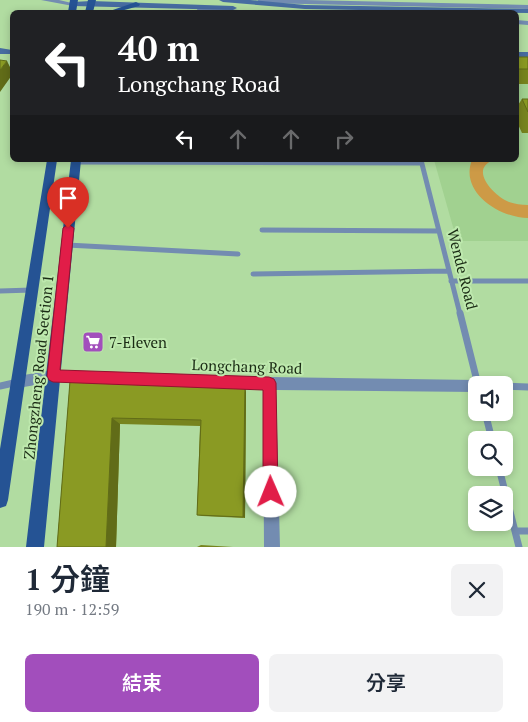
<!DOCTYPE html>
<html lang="zh-TW">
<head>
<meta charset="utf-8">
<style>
  :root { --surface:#fff; --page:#f2f2f3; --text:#1f2937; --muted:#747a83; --accent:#a24ebc }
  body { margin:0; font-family:"PT Serif","Noto Sans TC",serif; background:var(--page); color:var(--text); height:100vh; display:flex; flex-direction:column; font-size:19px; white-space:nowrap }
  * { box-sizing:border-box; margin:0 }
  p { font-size:16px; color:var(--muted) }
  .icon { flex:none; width:28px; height:28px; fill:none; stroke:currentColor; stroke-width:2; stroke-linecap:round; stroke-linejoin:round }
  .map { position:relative; height:547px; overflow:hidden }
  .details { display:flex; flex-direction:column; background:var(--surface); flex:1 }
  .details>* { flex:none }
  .top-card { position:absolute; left:10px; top:10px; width:509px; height:152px; border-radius:8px; box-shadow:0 2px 8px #0003; background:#202124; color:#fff; overflow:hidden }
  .buttons { position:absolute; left:468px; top:376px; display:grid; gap:10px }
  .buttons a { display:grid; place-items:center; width:45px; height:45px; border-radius:8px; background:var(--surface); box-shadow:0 2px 8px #0003; font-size:25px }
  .pin { position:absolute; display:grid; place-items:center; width:42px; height:42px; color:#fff; margin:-51px -21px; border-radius:50% 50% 50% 0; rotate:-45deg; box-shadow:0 0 5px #0007 }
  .pin .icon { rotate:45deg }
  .me { position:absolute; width:55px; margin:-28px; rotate:359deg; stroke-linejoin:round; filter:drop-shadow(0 0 4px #0008) }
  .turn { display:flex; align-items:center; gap:18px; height:105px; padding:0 25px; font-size:22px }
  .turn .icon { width:65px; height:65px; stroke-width:2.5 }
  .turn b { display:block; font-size:35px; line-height:42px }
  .lanes { display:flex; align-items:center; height:48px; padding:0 25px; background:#0003; justify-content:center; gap:25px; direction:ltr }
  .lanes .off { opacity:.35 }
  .round { display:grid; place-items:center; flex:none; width:52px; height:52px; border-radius:8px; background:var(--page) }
  .head { display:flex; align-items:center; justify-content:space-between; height:85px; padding:0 25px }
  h1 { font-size:30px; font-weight:600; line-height:38px }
  .button { display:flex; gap:10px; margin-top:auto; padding:10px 25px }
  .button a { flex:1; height:58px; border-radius:8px; background:var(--accent); color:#fff; font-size:20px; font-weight:600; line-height:58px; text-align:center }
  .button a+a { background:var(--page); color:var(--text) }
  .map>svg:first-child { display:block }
  .built { fill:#a1d190 }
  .green { fill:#cd9a46 }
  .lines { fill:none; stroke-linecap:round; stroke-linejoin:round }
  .lane-far2 { stroke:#738cb1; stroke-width:4 }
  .lane-far1 { stroke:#738cb1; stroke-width:5 }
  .lane { stroke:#738cb1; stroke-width:7 }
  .street { fill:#738cb1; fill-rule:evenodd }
  .secondary { fill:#476ca1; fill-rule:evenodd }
  .primary { fill:#255394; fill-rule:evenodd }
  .wall { fill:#77841e }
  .shaded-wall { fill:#616c18 }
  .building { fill:#8a9a23; stroke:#616c18 }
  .route { fill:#e11d48; stroke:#92132f }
  .labels { text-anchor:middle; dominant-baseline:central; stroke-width:4; stroke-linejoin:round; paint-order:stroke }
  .street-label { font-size:15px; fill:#1b2c15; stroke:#bee9ae }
  .poi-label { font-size:15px; fill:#1b2c15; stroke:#bee9ae; text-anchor:start }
</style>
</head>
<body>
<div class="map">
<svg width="528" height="547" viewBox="0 0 528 547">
  <rect width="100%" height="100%" fill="#b1dca1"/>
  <path class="built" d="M 516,57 L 528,57 L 528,241 L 457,241 L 434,160 L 516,160 Z"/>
  <path class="green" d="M 472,160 L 494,160 C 468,169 494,196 509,202 C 515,204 521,205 528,205 L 528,218 C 500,218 459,192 472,160 Z"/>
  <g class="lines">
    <path class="lane-far2" d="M 260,1 L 528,7
      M 199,9 L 239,12
      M 516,22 L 528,23"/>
    <path class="lane-far1" d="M 421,160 L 460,314
      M 75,162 L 421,163
      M 262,230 L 439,231
      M 67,245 L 238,254
      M 253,274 L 448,271
      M 451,281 L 528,281
      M 0,291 L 32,290"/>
    <path class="lane" d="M 460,313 L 478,385
      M 0,386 L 18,382
      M 504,386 L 528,387
      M 485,412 L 492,440
      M 499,468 L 519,547
      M 515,531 L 528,531"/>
    <path class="street" d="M 41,0 L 59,0 L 76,4 L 73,6 Z
      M 53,370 L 269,377 L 476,380 L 481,381 L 482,385 L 476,385 L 476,392 L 276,390 L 280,547 L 264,547 L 263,389 L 53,382 L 18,388 L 13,387 L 12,382 L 13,377 L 18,376 Z"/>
    <path class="secondary" d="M 219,0 L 250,0 L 305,5 L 528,9 L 528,13 L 305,9 L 223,2 Z
      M 91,1 L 233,6 L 237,8 L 233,10 L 73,6 L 69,4 L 73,2 Z
      M 0,48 L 12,50 L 12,54 L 0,54 Z
      M 516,52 L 528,52 L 528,58 L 516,58 Z"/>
    <path class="primary" d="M 70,0 L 78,0 L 76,12 L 68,12 Z
      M 88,0 L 96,0 L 93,12 L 85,12 Z
      M 136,2 L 140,4 L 139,6 L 117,12 L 107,12 Z
      M 47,160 L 57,160 L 8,500 L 6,506 L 0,508 L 0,449 Z
      M 71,160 L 81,160 L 44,547 L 26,547 Z"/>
  </g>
  <path class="wall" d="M 516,57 L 528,57 L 528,84 L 516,84 Z
    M 522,99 L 528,99 L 528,133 L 522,133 L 516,120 L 516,108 Z
    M 70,381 L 246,392 L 245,518 L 202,516 L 197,515 L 200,426 L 120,424 L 116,547 L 57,547 Z
    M 201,545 L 233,547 L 197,547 Z"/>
  <path class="shaded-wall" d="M 7,61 L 12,71 L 12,75 L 0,92 L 0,70 Z
    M 245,384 L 246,392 L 245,518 L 243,517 Z
    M 112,418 L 120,424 L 116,547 L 106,547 Z"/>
  <path class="building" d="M 516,57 L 528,57 L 528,69 L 516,69 Z
    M 0,60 L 7,61 L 0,70 Z
    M 522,99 L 528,99 L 528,112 Z
    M 70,381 L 245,384 L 243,517 L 197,515 L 201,420 L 112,418 L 106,547 L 57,547 Z"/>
  <path class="route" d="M 68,224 L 74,228 L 60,370 L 269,377 L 274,379 L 276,383 L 278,492 L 276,498 L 271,500 L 266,498 L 263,492 L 263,390 L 53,382 L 49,380 L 47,376 L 63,228 Z"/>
  <defs>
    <g id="supermarket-square" transform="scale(1.125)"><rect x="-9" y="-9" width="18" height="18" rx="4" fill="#a24ebc" stroke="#bee9ae"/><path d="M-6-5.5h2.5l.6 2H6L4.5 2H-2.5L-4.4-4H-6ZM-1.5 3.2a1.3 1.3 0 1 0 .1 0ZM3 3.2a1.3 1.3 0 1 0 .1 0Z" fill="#fff"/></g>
  </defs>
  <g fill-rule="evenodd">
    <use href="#supermarket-square" x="93" y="342"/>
  </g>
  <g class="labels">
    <g class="street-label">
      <text transform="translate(463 269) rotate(76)">Wende Road</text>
      <text transform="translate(247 366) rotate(2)">Longchang Road</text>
      <text transform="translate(38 367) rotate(-84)">Zhongzheng Road Section 1</text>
    </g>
    <g class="poi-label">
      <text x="109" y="342">7-Eleven</text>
    </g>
  </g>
</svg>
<div class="buttons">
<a><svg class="icon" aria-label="sound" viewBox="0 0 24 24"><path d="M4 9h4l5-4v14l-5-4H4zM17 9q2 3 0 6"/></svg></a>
<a><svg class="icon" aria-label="search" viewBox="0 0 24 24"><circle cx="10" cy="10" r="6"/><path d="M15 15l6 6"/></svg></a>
<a><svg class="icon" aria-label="layers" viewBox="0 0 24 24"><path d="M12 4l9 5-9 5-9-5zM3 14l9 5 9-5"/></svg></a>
</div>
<div class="pin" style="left:68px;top:228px;background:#d93025"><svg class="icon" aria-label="arrive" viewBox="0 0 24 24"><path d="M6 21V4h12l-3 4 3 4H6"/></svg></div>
<svg class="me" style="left:271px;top:492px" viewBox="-20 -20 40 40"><circle r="19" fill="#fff"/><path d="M0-13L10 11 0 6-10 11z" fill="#e11d48"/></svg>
<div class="top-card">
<div class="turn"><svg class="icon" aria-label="left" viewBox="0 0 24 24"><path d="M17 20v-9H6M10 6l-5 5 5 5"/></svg><div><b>40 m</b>Longchang Road</div></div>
<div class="lanes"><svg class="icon" aria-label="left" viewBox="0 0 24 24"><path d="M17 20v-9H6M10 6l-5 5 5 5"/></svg><svg class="icon off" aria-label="ahead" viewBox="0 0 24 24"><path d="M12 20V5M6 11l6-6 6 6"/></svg><svg class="icon off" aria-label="ahead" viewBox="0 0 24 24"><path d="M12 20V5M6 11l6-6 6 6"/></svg><svg class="icon off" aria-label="right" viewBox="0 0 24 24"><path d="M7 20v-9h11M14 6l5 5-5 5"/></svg></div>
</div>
</div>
<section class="details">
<div class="head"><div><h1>1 分鐘</h1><p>190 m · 12:59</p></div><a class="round"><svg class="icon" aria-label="close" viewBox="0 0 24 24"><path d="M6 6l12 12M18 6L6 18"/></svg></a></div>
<div class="button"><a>結束</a><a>分享</a></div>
</section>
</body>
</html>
